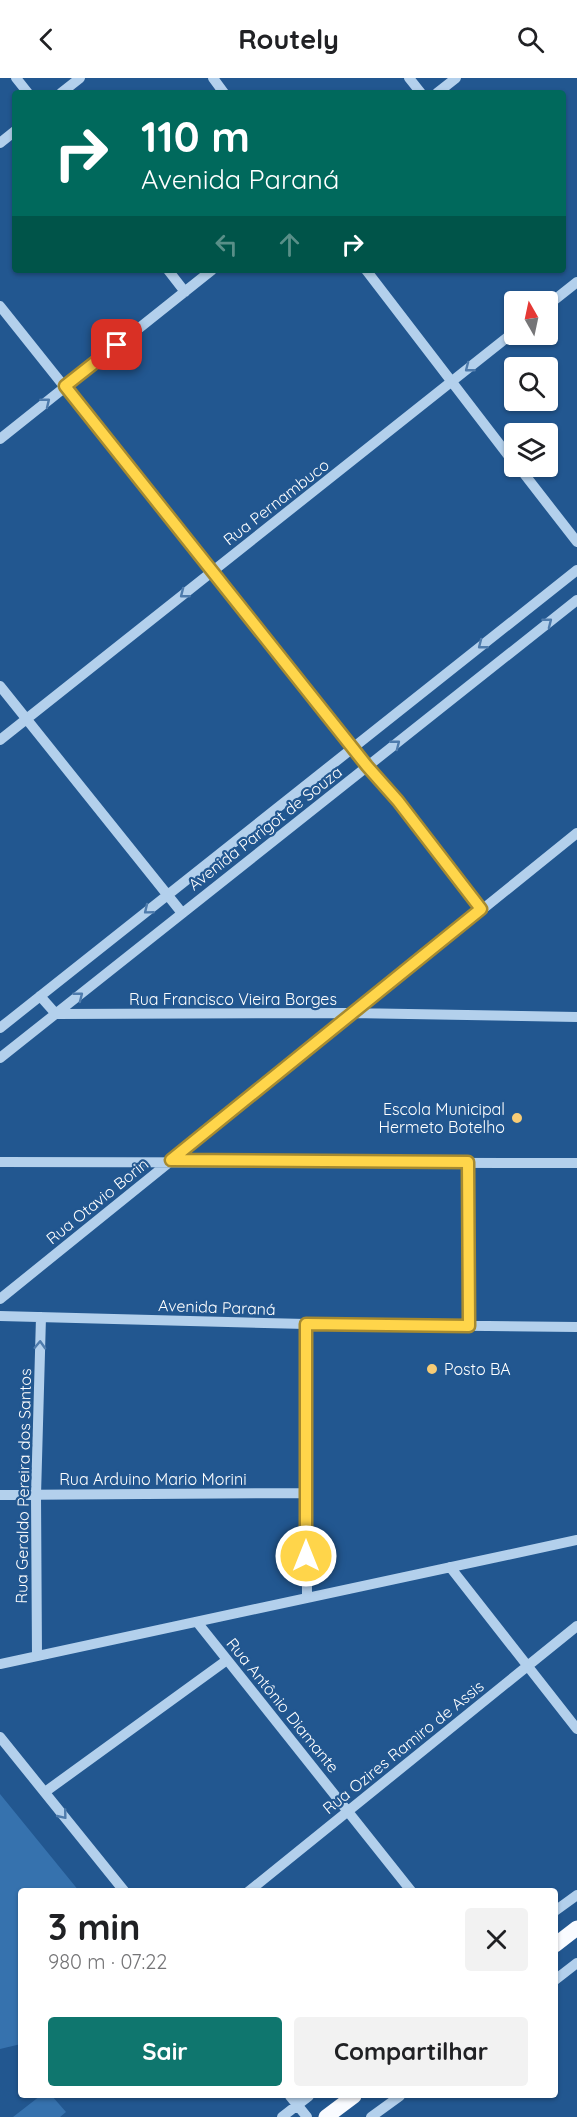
<!DOCTYPE html>
<html lang="pt">
<head>
<meta charset="utf-8">
<style>
  :root { --surface:#fff; --page:#f2f2f2; --text:#202124; --muted:#757577; --accent:#0f766e }
  body { margin:0; font-family:Quicksand,sans-serif; background:var(--page); color:var(--text); height:100vh; display:flex; flex-direction:column; font-size:22px; white-space:nowrap }
  * { box-sizing:border-box; margin:0 }
  p { font-size:20px; color:var(--muted) }
  .icon { flex:none; width:33px; height:33px; fill:none; stroke:currentColor; stroke-width:2; stroke-linecap:round; stroke-linejoin:round }
  .map { position:relative; flex:1; overflow:hidden }
  .side { position:absolute; left:18px; top:1810px; width:540px; height:210px; display:flex; flex-direction:column; background:var(--surface); border-radius:6px; box-shadow:0 2px 4px #0004 }
  .side>* { flex:none }
  .hud { position:absolute; left:12px; top:12px; width:554px; height:183px; border-radius:6px; box-shadow:0 2px 4px #0004; background:#00695c; color:#fff; overflow:hidden }
  .needle { width:39px; rotate:351deg }
  .fabs { position:absolute; left:504px; top:213px; display:grid; gap:12px }
  .fabs a { display:grid; place-items:center; width:54px; height:54px; border-radius:6px; background:var(--surface); box-shadow:0 2px 4px #0004; font-size:30px }
  .pin { position:absolute; display:grid; place-items:center; width:51px; height:51px; color:#fff; margin:-26px; border-radius:12px; box-shadow:0 3px 9px #0006 }
  .me { position:absolute; width:66px; margin:-33px; rotate:0deg; stroke-linejoin:round; filter:drop-shadow(0 0 4px #0008) }
  .turn { display:flex; align-items:center; gap:21px; height:126px; padding:0 30px; font-size:27px }
  .turn .icon { width:78px; height:78px; stroke-width:2.5 }
  .turn b { display:block; font-size:42px; line-height:51px }
  .lanes { display:flex; align-items:center; height:57px; padding:0 30px; background:#0003; justify-content:center; gap:30px; direction:ltr }
  .lanes .off { opacity:.35 }
  .round { display:grid; place-items:center; flex:none; width:63px; height:63px; border-radius:6px; background:var(--page) }
  .headline { display:flex; align-items:center; justify-content:space-between; height:102px; padding:0 30px }
  h1 { font-size:36px; font-weight:700; line-height:45px }
  .primary-button { display:flex; gap:12px; margin-top:auto; padding:12px 30px }
  .primary-button a { flex:1; height:69px; border-radius:6px; background:var(--accent); color:#fff; font-size:24px; font-weight:700; line-height:69px; text-align:center }
  .primary-button a+a { background:var(--page); color:var(--text) }
  header { display:flex; justify-content:space-between; align-items:center; height:78px; padding:0 30px; background:var(--surface); font-size:27px; font-weight:700 }
  .map>svg:first-child { display:block }
  .green { fill:#3672ae }
  .lines { fill:none; stroke-linecap:round; stroke-linejoin:round }
  .minor { stroke:#b3d0ec; stroke-width:10 }
  .major { stroke:#f9fbff; stroke-width:15 }
  .oneway { stroke:#4e7bac }
  .route-casing { stroke:#a68a30; stroke-width:15 }
  .route { stroke:#ffd54a; stroke-width:10 }
  .poi-dot { fill:#f8cc75; stroke:#225790; stroke-width:2 }
  .labels { text-anchor:middle; dominant-baseline:central; stroke-width:4.5; stroke-linejoin:round; paint-order:stroke }
  .street-label { font-size:16px; fill:#fff; stroke:#225790 }
  .poi-label { font-size:16px; fill:#fff; stroke:#225790; text-anchor:end }
</style>
</head>
<body>
<header><svg class="icon" aria-label="back" viewBox="0 0 24 24"><path d="M15 5l-7 7 7 7"/></svg>Routely<svg class="icon" aria-label="search" viewBox="0 0 24 24"><circle cx="10" cy="10" r="6"/><path d="M15 15l6 6"/></svg></header>
<div class="map">
<svg width="577" height="2039" viewBox="0 0 577 2039">
  <rect width="100%" height="100%" fill="#225790"/>
  <path class="green" d="M 0,1716 L 79,1813 L 21,1814 L 21,1966 L 0,1971 Z
    M 40,2018 L 52,2018 L 66,2034 L 60,2039 L 13,2039 Z"/>
  <g class="lines">
    <path class="minor" d="M 16,0 L 28,15
      M 213,0 L 224,15
      M 409,0 L 421,15
      M 61,15 L 80,0
      M 437,15 L 456,0
      M 0,65 L 15,53
      M 168,192 L 185,214
      M 366,192 L 514,385
      M 548,227 L 577,204
      M 0,228 L 367,688 L 398,723 L 481,831
      M 0,361 L 212,192
      M 518,388 L 577,464
      M 0,608 L 182,835
      M 0,662 L 514,254
      M 40,918 L 56,936 L 351,935 L 577,939
      M 0,950 L 577,492
      M 0,980 L 577,522
      M 0,1084 L 577,1085
      M 468,1084 L 469,1248
      M 0,1221 L 577,755
      M 0,1238 L 306,1246 L 577,1249
      M 306,1246 L 307,1520
      M 0,1417 L 306,1415
      M 450,1489 L 577,1651
      M 197,1544 L 412,1814
      M 37,1578 L 36,1417 L 41,1239
      M 0,1586 L 577,1462
      M 0,1659 L 125,1814
      M 45,1714 L 227,1582
      M 248,1814 L 577,1548
      M 555,1833 L 577,1817
      M 555,1902 L 577,1885
      M 290,2018 L 307,2039
      M 282,2039 L 309,2018
      M 371,2039 L 400,2018"/>
    <path class="major" d="M 555,1867 L 577,1850
      M 326,2039 L 354,2018"/>
  </g>
  <defs><path id="oneway-chevron" d="M-2-3.5L2.5 0L-2 3.5" fill="none" stroke-width="1.6" stroke-linecap="round" stroke-linejoin="round" transform="scale(1.5)"/></defs>
  <g class="oneway">
    <use href="#oneway-chevron" transform="translate(469 290) rotate(142)"/>
    <use href="#oneway-chevron" transform="translate(46 324) rotate(-39)"/>
    <use href="#oneway-chevron" transform="translate(184 516) rotate(142)"/>
    <use href="#oneway-chevron" transform="translate(548 544) rotate(-38)"/>
    <use href="#oneway-chevron" transform="translate(482 567) rotate(142)"/>
    <use href="#oneway-chevron" transform="translate(396 666) rotate(-38)"/>
    <use href="#oneway-chevron" transform="translate(148 832) rotate(141)"/>
    <use href="#oneway-chevron" transform="translate(79 918) rotate(-38)"/>
    <use href="#oneway-chevron" transform="translate(40 1267) rotate(-88)"/>
    <use href="#oneway-chevron" transform="translate(63 1737) rotate(51)"/>
  </g>
  <g class="lines">
    <g class="route-casing">
      <path id="route" d="M 117,267 L 65,308 L 367,688 L 398,723 L 481,831 L 171,1082 L 468,1084 L 469,1248 L 306,1246 L 306,1478"/>
    </g>
    <use href="#route" class="route"/>
  </g>
  <g class="poi-dot">
    <circle cx="517" cy="1040" r="6"/>
    <circle cx="432" cy="1291" r="6"/>
  </g>
  <g class="labels">
    <g class="street-label">
      <text transform="translate(276 424) rotate(-38)">Rua Pernambuco</text>
      <text transform="translate(265 750) rotate(-38)">Avenida Parigot de Souza</text>
      <text x="233" y="921">Rua Francisco Vieira Borges</text>
      <text transform="translate(97 1123) rotate(-39)">Rua Otavio Borin</text>
      <text transform="translate(217 1229) rotate(2)">Avenida Paraná</text>
      <text x="153" y="1401">Rua Arduino Mario Morini</text>
      <text transform="translate(23 1408) rotate(-89)">Rua Geraldo Pereira dos Santos</text>
      <text transform="translate(283 1627) rotate(51)">Rua Antônio Diamante</text>
      <text transform="translate(403 1669) rotate(-39)">Rua Ozires Ramiro de Assis</text>
    </g>
    <g class="poi-label">
      <text x="505" y="1031">Escola Municipal<tspan x="505" dy="18">Hermeto Botelho</tspan></text>
      <text x="444" y="1291" text-anchor="start">Posto BA</text>
    </g>
  </g>
</svg>
<div class="fabs">
<a><svg class="needle" viewBox="-14 -14 28 28"><path d="M0-13l5 13h-10z" fill="#e53935"/><path d="M0 13l5-13h-10z" fill="#757577"/></svg></a>
<a><svg class="icon" aria-label="search" viewBox="0 0 24 24"><circle cx="10" cy="10" r="6"/><path d="M15 15l6 6"/></svg></a>
<a><svg class="icon" aria-label="layers" viewBox="0 0 24 24"><path d="M12 4l9 5-9 5-9-5zM3 14l9 5 9-5"/></svg></a>
</div>
<div class="pin" style="left:117px;top:267px;background:#d93025"><svg class="icon" aria-label="arrive" viewBox="0 0 24 24"><path d="M6 21V4h12l-3 4 3 4H6"/></svg></div>
<svg class="me" style="left:306px;top:1478px" viewBox="-20 -20 40 40"><circle r="17" fill="#ffd54a" stroke="#fff" stroke-width="3"/><path d="M0-11L8 9 0 5-8 9z" fill="#fff"/></svg>
<div class="hud">
<div class="turn"><svg class="icon" aria-label="right" viewBox="0 0 24 24"><path d="M7 20v-9h11M14 6l5 5-5 5"/></svg><div><b>110 m</b>Avenida Paraná</div></div>
<div class="lanes"><svg class="icon off" aria-label="left" viewBox="0 0 24 24"><path d="M17 20v-9H6M10 6l-5 5 5 5"/></svg><svg class="icon off" aria-label="ahead" viewBox="0 0 24 24"><path d="M12 20V5M6 11l6-6 6 6"/></svg><svg class="icon" aria-label="right" viewBox="0 0 24 24"><path d="M7 20v-9h11M14 6l5 5-5 5"/></svg></div>
</div>
<section class="side">
<div class="headline"><div><h1>3 min</h1><p>980 m · 07:22</p></div><a class="round"><svg class="icon" aria-label="close" viewBox="0 0 24 24"><path d="M6 6l12 12M18 6L6 18"/></svg></a></div>
<div class="primary-button"><a>Sair</a><a>Compartilhar</a></div>
</section>
</div>
</body>
</html>
